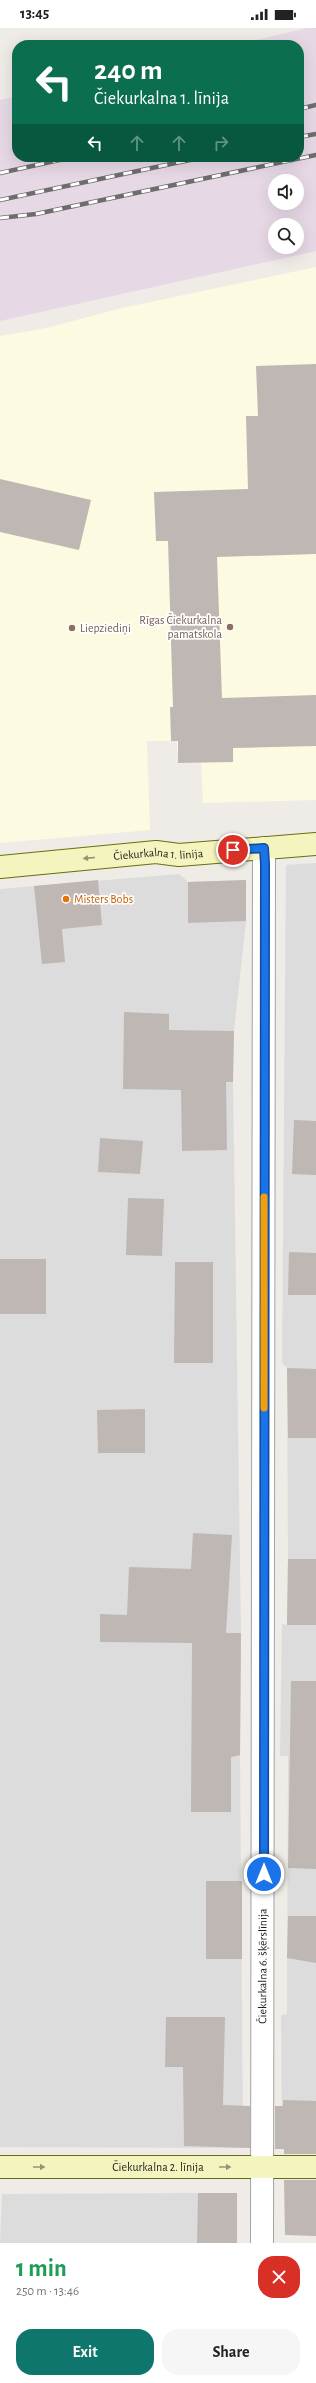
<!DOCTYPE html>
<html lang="en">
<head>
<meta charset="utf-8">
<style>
  :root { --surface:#fff; --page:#f6f6f6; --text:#222; --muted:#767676; --accent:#0f766e }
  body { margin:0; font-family:"Alegreya Sans",sans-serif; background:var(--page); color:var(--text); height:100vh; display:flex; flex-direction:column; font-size:15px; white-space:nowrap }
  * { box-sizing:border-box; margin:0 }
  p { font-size:13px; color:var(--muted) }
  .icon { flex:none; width:22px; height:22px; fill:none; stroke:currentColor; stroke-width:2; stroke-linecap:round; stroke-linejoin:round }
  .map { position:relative; height:2215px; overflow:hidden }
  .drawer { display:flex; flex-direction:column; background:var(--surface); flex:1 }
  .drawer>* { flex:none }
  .guide { position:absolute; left:12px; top:12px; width:292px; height:122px; border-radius:16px; box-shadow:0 4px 16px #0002; background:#0b6e4f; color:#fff; overflow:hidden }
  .controls { position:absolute; left:268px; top:146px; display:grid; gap:8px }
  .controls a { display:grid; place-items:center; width:36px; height:36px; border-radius:50%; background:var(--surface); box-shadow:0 4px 16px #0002; font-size:20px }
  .pin { position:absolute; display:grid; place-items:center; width:34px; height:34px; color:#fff; margin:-17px; border:2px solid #fff; border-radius:50%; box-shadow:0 1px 4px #0007 }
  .me { position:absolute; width:44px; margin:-22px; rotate:0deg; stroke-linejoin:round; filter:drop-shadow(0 0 3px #0008) }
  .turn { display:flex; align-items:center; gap:14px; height:84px; padding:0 16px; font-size:18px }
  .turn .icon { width:52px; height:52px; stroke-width:2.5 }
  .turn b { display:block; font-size:28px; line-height:34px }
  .lanes { display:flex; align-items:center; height:38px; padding:0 16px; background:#0003; justify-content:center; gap:20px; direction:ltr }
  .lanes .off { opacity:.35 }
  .round { display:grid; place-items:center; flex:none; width:42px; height:42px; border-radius:16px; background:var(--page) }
  .overview { display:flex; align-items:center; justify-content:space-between; height:68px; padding:0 16px }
  h1 { font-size:24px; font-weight:600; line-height:30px; color:#1e9e55 }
  .primary-button { display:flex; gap:8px; margin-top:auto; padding:8px 16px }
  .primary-button a { flex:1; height:46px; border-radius:16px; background:var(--accent); color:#fff; font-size:16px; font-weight:600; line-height:46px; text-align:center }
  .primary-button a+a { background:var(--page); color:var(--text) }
  .status { display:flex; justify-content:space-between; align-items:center; height:28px; padding:0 20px; background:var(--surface); direction:ltr }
  .status svg { height:11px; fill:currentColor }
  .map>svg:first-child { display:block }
  .residential { fill:#dddcdc }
  .industrial { fill:#e7d8e5; fill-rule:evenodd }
  .education { fill:#fcfbe1 }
  .building { fill:#bfb7b3 }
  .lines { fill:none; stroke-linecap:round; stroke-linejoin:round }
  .street-casing { stroke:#a3a3a3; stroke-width:24 }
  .secondary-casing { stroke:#686e0e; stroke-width:24 }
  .street { stroke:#fff; stroke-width:22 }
  .secondary { stroke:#f4f5be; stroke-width:22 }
  .rail-casing { stroke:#6d6d6d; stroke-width:4.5 }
  .rail { stroke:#fff; stroke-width:3; stroke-dasharray:9; stroke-linecap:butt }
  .oneway { fill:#949576 }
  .route-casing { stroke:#114b97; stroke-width:10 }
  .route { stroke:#1a73e8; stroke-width:7 }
  .slow { stroke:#f59e0b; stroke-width:7 }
  .education-dot { fill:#8d6e63; stroke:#fff; stroke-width:1.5 }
  .food-dot { fill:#e8710a; stroke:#fff; stroke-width:1.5 }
  .labels { text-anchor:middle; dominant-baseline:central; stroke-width:3.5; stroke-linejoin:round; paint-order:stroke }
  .education-label { font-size:12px; fill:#785e54; stroke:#fff; text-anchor:end }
  .street-label { font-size:12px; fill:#1f1f1f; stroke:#fff }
  .food-label { font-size:12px; fill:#c56008; stroke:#fff; text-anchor:start }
</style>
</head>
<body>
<div class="status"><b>13:45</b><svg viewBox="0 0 49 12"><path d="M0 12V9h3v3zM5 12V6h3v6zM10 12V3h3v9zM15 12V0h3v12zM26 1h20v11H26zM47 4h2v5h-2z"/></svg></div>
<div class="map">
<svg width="316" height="2215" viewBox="0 0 316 2215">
  <rect width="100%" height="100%" fill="#efebe6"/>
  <path class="residential" d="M 316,835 L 316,2117 L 282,2116 L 281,1987 L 287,1986 L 288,1728 L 280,1728 L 282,1596 L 287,1597 L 288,1531 L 287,1340 L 282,1335 L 286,837 Z
    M 179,846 L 188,854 L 246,852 L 246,893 L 234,1003 L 233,1054 L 241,1605 L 240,1727 L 243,2120 L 0,2119 L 0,861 Z
    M 198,2165 L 237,2165 L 237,2215 L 0,2215 L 2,2166 Z"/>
  <path class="industrial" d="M 307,0 L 316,0 L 316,223 L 0,293 L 0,72 L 17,68 L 17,129 L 299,129 L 299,17 L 235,17 ZM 275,153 L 297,153 L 297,175 L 275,175 ZM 275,197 L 297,197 L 297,219 L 275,219 Z"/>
  <path class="education" d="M 316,239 L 316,772 L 203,775 L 201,735 L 178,735 L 177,713 L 147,713 L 150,802 L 0,815 L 0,308 L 46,300 L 122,280 Z"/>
  <path class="building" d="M 316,336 L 316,526 L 217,529 L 222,670 L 316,667 L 316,718 L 233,720 L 233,734 L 178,735 L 178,713 L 171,713 L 170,679 L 173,679 L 168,513 L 156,513 L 154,464 L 248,461 L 246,388 L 258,388 L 256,338 Z
    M 0,451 L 91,472 L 79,522 L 0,504 Z
    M 98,852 L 102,897 L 62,901 L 65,934 L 42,936 L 34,858 Z
    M 246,852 L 246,893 L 188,895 L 188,854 Z
    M 124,984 L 169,986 L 169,1002 L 234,1003 L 233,1054 L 226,1054 L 227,1122 L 182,1123 L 181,1062 L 123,1061 Z
    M 294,1092 L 316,1093 L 316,1147 L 292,1146 Z
    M 100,1110 L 143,1113 L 140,1146 L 98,1144 Z
    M 128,1170 L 164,1171 L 162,1228 L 126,1227 Z
    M 289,1224 L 316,1225 L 316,1267 L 288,1267 Z
    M 0,1231 L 46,1231 L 46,1286 L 0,1286 Z
    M 175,1234 L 213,1234 L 213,1335 L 174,1335 Z
    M 287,1340 L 316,1341 L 316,1410 L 288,1410 Z
    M 145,1381 L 145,1425 L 98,1425 L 97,1382 Z
    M 193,1505 L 232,1507 L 226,1605 L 241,1605 L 240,1727 L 231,1729 L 231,1784 L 191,1784 L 192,1615 L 100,1614 L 100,1586 L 127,1587 L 129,1539 L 191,1541 Z
    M 288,1531 L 316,1531 L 316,1597 L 287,1597 Z
    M 291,1653 L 316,1653 L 316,1841 L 288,1840 Z
    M 206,1853 L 242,1853 L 242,1931 L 206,1931 Z
    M 288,1888 L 316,1888 L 316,1935 L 287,1930 Z
    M 166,1989 L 225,1989 L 223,2077 L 250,2078 L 250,2120 L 184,2118 L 183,2039 L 165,2039 Z
    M 283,2072 L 316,2073 L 316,2126 L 284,2126 L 284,2121 L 275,2121 L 275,2078 L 283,2078 Z
    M 284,2152 L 316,2152 L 316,2208 L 285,2207 Z
    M 198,2165 L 237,2165 L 237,2215 L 197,2215 Z"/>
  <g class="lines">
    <g class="street-casing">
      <g id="street">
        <path id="s1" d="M 262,2215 L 264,820"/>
      </g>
    </g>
    <g class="secondary-casing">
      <g id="secondary">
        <path id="s2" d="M 0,839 L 156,824 L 179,827 L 316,816"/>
        <path id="s3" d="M 0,2139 L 316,2139"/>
      </g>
    </g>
    <use href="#street" class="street"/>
    <use href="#secondary" class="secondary"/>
    <g class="rail-casing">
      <path id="rail" d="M 299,81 L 316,77
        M 299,109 L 316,106
        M 0,145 L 73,129
        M 0,172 L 204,129
        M 0,190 L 36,186 L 316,127"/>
    </g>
    <use href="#rail" class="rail"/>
  </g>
  <defs><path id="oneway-solid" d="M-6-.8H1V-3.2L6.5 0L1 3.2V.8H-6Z"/></defs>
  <g class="oneway">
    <use href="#oneway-solid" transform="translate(89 830) rotate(175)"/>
    <use href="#oneway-solid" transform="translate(39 2139)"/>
    <use href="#oneway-solid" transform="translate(225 2139)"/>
  </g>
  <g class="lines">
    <g class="route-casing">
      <path id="route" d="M 233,822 L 264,820 L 265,836 L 264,1846"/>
    </g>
    <use href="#route" class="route"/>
    <path class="slow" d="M 264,1380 L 264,1169"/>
  </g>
  <g class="education-dot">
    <circle cx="230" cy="599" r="4"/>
    <circle cx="72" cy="600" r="4"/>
  </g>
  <circle class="food-dot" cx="66" cy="871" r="4"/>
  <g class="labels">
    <g class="education-label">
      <text x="222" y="592">Rīgas Čiekurkalna<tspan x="222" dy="14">pamatskola</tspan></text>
      <text x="80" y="600" text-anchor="start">Liepziediņi</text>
    </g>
    <g class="street-label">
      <text stroke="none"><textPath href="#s2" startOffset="159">Čiekurkalna 1. līnija</textPath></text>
      <text stroke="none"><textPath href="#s1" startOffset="277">Čiekurkalna 6. šķērslīnija</textPath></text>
      <text stroke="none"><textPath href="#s3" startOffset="158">Čiekurkalna 2. līnija</textPath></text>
    </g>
    <g class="food-label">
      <text x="74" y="871">Misters Bobs</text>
    </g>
  </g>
</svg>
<div class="controls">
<a><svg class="icon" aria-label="sound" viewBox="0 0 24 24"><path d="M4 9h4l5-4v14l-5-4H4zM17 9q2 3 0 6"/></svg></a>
<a><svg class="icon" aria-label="search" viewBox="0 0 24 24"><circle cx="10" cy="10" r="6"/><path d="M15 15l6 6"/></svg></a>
</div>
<div class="pin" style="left:233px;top:822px;background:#d93025"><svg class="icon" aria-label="arrive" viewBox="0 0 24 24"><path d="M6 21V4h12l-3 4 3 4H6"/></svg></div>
<svg class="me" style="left:264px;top:1846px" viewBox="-20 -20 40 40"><circle r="17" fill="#1a73e8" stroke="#fff" stroke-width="3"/><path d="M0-11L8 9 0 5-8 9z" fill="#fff"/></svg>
<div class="guide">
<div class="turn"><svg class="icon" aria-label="left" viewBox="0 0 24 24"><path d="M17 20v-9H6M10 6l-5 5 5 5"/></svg><div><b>240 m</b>Čiekurkalna 1. līnija</div></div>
<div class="lanes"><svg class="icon" aria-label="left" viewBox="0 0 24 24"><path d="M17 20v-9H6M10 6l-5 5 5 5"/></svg><svg class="icon off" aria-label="ahead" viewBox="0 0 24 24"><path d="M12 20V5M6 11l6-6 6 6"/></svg><svg class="icon off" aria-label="ahead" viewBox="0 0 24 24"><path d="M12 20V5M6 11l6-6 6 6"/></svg><svg class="icon off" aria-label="right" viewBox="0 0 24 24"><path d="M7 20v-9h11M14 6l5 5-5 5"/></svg></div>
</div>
</div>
<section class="drawer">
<div class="overview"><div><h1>1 min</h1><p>250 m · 13:46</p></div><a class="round" style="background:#d93025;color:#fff"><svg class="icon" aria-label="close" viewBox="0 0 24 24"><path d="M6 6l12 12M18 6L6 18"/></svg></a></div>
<div class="primary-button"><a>Exit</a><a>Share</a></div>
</section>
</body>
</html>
